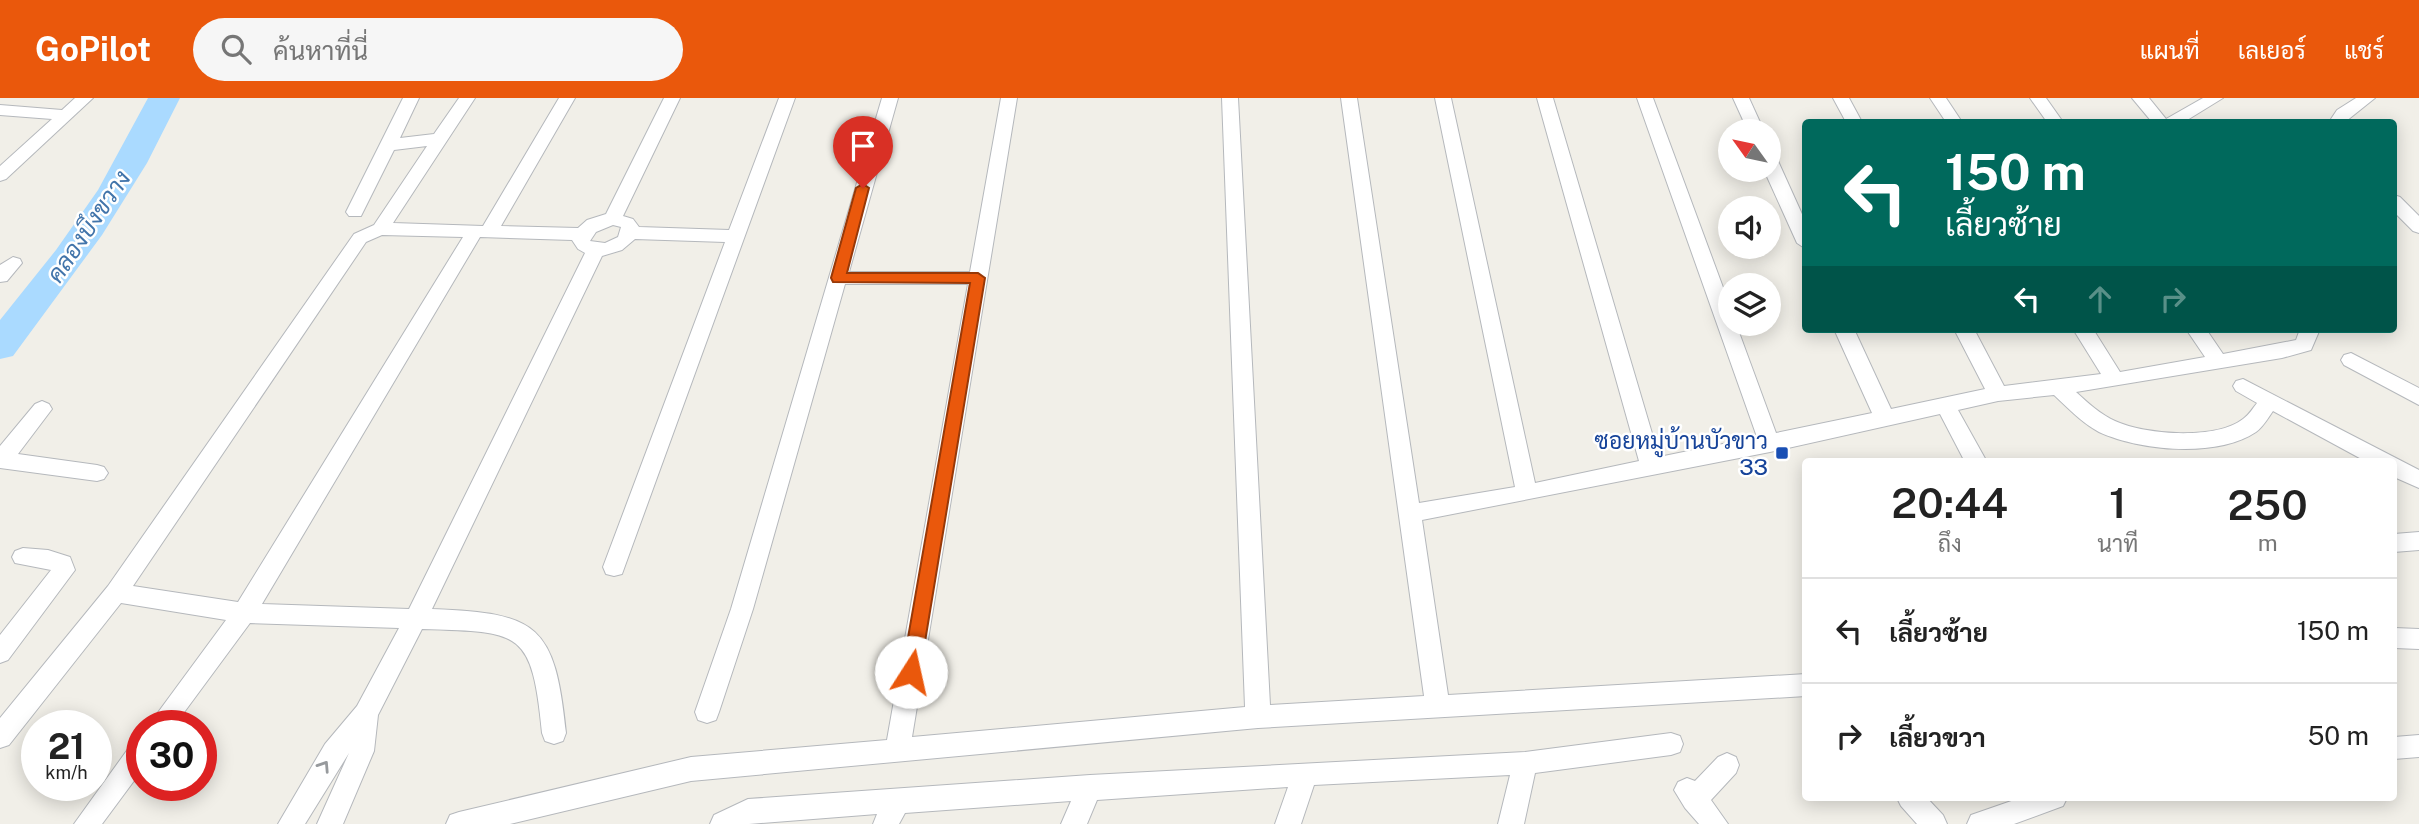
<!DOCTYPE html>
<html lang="th">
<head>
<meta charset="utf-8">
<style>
  :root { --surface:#fff; --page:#f6f6f6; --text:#222; --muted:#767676; --line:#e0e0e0; --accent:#ea580c }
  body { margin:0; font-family:"Public Sans",Sarabun,sans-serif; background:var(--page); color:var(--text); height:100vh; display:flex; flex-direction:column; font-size:26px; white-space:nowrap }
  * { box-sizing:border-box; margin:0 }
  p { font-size:23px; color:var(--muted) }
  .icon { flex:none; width:38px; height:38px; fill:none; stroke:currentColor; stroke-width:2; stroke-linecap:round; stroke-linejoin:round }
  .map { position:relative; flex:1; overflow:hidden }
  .panel { position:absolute; left:1802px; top:360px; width:595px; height:343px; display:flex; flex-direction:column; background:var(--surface); border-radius:7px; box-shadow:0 4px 18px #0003 }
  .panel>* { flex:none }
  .guide { position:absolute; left:1802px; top:21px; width:595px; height:214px; border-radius:7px; box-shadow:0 4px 18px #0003; background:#00695c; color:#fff; overflow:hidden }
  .needle { width:46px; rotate:303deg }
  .tools { position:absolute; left:1718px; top:21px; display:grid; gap:14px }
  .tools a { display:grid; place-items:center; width:63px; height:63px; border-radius:50%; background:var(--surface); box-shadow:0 4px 18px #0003; font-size:35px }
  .speed { position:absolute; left:21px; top:612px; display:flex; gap:14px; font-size:35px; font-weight:700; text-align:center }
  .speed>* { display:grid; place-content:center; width:91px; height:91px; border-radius:50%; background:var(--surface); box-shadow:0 4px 18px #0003; line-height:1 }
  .speed small { font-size:18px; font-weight:400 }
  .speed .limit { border:10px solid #d22; background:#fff; color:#111 }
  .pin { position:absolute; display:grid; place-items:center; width:60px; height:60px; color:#fff; margin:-72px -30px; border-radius:50% 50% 50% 0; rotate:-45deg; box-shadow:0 0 7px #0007 }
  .pin .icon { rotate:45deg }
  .me { position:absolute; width:77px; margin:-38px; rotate:10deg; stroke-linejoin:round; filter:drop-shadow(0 0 5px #0008) }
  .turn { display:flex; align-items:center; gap:24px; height:147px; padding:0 28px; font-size:32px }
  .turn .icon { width:91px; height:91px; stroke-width:2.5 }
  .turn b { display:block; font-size:49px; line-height:60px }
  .lanes { display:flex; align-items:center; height:66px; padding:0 28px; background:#0003; justify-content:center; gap:35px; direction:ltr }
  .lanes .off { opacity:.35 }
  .eta { display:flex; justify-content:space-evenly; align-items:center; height:119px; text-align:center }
  .eta b { font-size:42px; font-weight:600; line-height:49px }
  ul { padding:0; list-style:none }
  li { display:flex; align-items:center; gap:21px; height:105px; padding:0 28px; border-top:2px solid var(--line) }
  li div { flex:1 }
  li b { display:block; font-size:26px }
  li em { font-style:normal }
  header { display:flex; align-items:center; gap:42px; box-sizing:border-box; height:98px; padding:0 35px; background:var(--accent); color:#fff }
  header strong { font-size:33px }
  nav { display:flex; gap:38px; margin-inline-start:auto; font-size:24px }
  .search { width:490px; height:63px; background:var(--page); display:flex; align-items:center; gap:18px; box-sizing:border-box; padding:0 24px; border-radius:38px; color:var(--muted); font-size:26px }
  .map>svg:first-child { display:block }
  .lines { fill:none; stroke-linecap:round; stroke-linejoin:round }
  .river { fill:#aadaff; fill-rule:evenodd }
  .minor-casing { stroke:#b5b8bc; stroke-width:2 }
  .minor { fill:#fff; fill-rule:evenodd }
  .oneway { stroke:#979a9d }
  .route { fill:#ea580c; stroke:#983908; stroke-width:2 }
  .transit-dot { fill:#1a4fb4; stroke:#fff; stroke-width:2.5 }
  .labels { text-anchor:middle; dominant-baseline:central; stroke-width:5; stroke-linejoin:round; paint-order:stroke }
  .transit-label { font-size:23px; fill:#164399; stroke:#fff; text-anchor:end }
  .water-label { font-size:24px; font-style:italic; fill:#4174aa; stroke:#fff }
</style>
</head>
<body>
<header>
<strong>GoPilot</strong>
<div class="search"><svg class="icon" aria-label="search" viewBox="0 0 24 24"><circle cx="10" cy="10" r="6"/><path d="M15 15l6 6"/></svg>ค้นหาที่นี่</div>
<nav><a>แผนที่</a><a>เลเยอร์</a><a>แชร์</a></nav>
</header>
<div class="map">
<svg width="2419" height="726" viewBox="0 0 2419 726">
  <rect width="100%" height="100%" fill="#f1efe8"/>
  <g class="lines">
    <path class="river" d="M 148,0 L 180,0 L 147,65 L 102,137 L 13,258 L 0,261 L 0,222 L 56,152 L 98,92 Z"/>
    <g class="minor-casing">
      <path id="minor" d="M 75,0 L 93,0 L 6,81 L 0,83 L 0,68 L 52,21 L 0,17 L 0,7 L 62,12 Z
        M 403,0 L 419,0 L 400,40 L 434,36 L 459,0 L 475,0 L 393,125 L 483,128 L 559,0 L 575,0 L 501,128 L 578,130 L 587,122 L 606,116 L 664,0 L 680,0 L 623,118 L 633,121 L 639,129 L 729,132 L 779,0 L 795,0 L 622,476 L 614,478 L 606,476 L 603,469 L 725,144 L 635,141 L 622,152 L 602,158 L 432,511 C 538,515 555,527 566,635 L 563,643 L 554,646 L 545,643 L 542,635 C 532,531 520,534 422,531 L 378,617 L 374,653 L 343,726 L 317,726 L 349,655 L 305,726 L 278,726 L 325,646 L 357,608 L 399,530 L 250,525 L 174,628 L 148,628 L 226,522 L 121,505 L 9,647 L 0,650 L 0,620 L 108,488 L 354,136 L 374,127 L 427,48 L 394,52 L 361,118 L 349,118 L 346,114 ZM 613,127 L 621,129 L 618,139 L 605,145 L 590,143 L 596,134 ZM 382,137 L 463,139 L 238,504 L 133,488 L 366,144 ZM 480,139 L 572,142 L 578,151 L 585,155 L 409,511 L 262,506 Z
        M 882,0 L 898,0 L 849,174 L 970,174 L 1001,0 L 1017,0 L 912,639 L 1245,609 L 1222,0 L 1238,0 L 1270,607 L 1424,598 L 1341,0 L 1357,0 L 1419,405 L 1515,389 L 1435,0 L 1451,0 L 1535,385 L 1639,363 L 1537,0 L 1553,0 L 1659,359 L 1757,339 L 1637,0 L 1653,0 L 1731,211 L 1731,226 L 1736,226 L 1776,335 L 1872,315 L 1834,231 L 1854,231 L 1891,311 L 1985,291 L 1954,231 L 1974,231 L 2004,288 L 2101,276 L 2073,231 L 2093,231 L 2120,274 L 2205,259 L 2186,231 L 2206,231 L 2223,256 L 2296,242 L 2300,231 L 2320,231 L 2311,252 L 2282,260 L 2076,294 C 2088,305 2100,316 2115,323 C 2145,337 2216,342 2243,321 C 2249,317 2253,310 2257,305 L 2236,293 L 2233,288 L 2236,283 L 2243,281 L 2419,372 L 2419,390 L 2394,379 L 2394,364 L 2367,364 L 2273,313 C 2268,320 2263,329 2256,334 C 2217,360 2140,353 2099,334 C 2082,325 2068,310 2054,297 L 1998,303 L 1958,312 L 1987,364 L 1965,364 L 1940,316 L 1770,354 L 1422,422 L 1448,597 L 1806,576 L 1806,598 L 1258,630 L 691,683 L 510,726 L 446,726 L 450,717 L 459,714 L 691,659 L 887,642 L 968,186 L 845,186 L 753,511 L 719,614 L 716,622 L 707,625 L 698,622 L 695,614 L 731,511 Z
        M 1733,0 L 1749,0 L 1764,33 L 1748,33 Z
        M 1833,0 L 1849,0 L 1862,24 L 1846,24 Z
        M 1930,0 L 1946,0 L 1962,24 L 1946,24 Z
        M 2030,0 L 2046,0 L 2063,24 L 2047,24 Z
        M 2132,0 L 2149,0 L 2166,21 L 2203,0 L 2223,0 L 2184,24 L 2152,24 Z
        M 2356,0 L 2375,0 L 2345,24 L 2329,24 L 2337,12 Z
        M 1769,58 L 1778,63 L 1806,125 L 1806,151 L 1797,145 L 1764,72 L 1769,72 Z
        M 2394,97 L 2400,99 L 2419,118 L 2419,135 L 2413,133 L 2394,114 Z
        M 13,159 L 20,161 L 22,165 L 7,183 L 0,184 L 0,167 Z
        M 2351,255 L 2419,290 L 2419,307 L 2344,267 L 2341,262 L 2344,257 Z
        M 42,303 L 49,306 L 52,311 L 18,356 L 97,367 L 104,369 L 108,375 L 104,381 L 97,383 L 0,370 L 0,348 L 35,306 Z
        M 2419,434 L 2419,452 L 2394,454 L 2394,436 Z
        M 23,450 L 48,452 L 70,459 L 75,472 L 8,562 L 0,565 L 0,537 L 51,472 L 15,465 L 12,459 L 15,453 Z
        M 2394,530 L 2419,531 L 2419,551 L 2394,550 Z
        M 1671,635 L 1680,638 L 1683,646 L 1680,654 L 1671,657 L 1535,675 L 1524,726 L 1498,726 L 1510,677 L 1314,687 L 1301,726 L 1275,726 L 1288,689 L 1097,702 L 1087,726 L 1061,726 L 1071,703 L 905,715 L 899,726 L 873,726 L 877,716 L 749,726 L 710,726 L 714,717 L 748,701 L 1090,677 L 1525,654 Z
        M 2419,637 L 2419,659 L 2394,661 L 2394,639 Z
        M 142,641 L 142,672 L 102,726 L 74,726 L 133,644 Z
        M 1727,655 L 1736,659 L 1739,667 L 1736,675 L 1711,702 L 1728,726 L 1699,726 L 1685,710 L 1674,692 L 1678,684 L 1687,680 L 1695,683 L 1718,659 Z
        M 1897,700 L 1927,700 L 1943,717 L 1947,726 L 1917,726 L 1901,708 Z
        M 2020,700 L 2067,700 L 2063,708 L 2014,726 L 1967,726 L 1971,717 Z"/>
    </g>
    <use href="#minor" class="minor"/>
  </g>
  <defs><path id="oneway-chevron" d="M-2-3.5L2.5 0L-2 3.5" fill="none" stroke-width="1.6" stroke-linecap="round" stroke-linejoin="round" transform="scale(1.75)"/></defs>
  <use class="oneway" href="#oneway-chevron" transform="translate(324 668) rotate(-57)"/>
  <path class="route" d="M 863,86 L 869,90 L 847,175 L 978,175 L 985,180 L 920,574 L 917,580 L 911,582 L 905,580 L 902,574 L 970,185 L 833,184 L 831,180 L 856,90 Z"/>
  <rect class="transit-dot" x="1775" y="348" width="14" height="14" rx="3.5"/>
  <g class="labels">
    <g class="transit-label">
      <text x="1768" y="342">ซอยหมู่บ้านบัวขาว<tspan x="1768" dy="26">33</tspan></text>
    </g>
    <g class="water-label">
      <text transform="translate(88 128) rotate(-56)">คลองบึงขวาง</text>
    </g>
  </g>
</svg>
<div class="tools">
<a><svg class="needle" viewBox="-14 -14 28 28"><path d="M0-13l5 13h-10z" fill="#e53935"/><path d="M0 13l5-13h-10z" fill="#767676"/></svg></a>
<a><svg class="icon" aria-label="sound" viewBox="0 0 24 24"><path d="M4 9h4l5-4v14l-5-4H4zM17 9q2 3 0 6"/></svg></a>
<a><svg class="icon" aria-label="layers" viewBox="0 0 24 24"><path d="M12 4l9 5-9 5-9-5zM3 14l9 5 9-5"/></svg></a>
</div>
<div class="speed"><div>21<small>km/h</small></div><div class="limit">30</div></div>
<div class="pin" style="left:863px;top:90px;background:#d93025"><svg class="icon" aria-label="arrive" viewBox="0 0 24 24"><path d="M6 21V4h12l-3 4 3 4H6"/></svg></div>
<svg class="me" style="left:911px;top:574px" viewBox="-20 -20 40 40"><circle r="19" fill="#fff"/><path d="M0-13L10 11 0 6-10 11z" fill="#ea580c"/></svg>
<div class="guide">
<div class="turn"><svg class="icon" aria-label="left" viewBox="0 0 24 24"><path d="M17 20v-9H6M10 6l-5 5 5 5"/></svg><div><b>150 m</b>เลี้ยวซ้าย</div></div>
<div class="lanes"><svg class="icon" aria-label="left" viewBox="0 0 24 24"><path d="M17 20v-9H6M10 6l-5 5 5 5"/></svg><svg class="icon off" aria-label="ahead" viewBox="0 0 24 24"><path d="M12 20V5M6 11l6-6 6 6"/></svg><svg class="icon off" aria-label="right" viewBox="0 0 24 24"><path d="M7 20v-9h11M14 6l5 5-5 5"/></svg></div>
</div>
<section class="panel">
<div class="eta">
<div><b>20:44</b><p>ถึง</p></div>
<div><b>1</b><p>นาที</p></div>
<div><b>250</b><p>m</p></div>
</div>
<ul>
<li><svg class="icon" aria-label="left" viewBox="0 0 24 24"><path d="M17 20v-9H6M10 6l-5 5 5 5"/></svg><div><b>เลี้ยวซ้าย</b></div><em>150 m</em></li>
<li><svg class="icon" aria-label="right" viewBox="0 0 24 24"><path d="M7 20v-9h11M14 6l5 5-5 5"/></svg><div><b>เลี้ยวขวา</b></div><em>50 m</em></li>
</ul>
</section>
</div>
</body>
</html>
